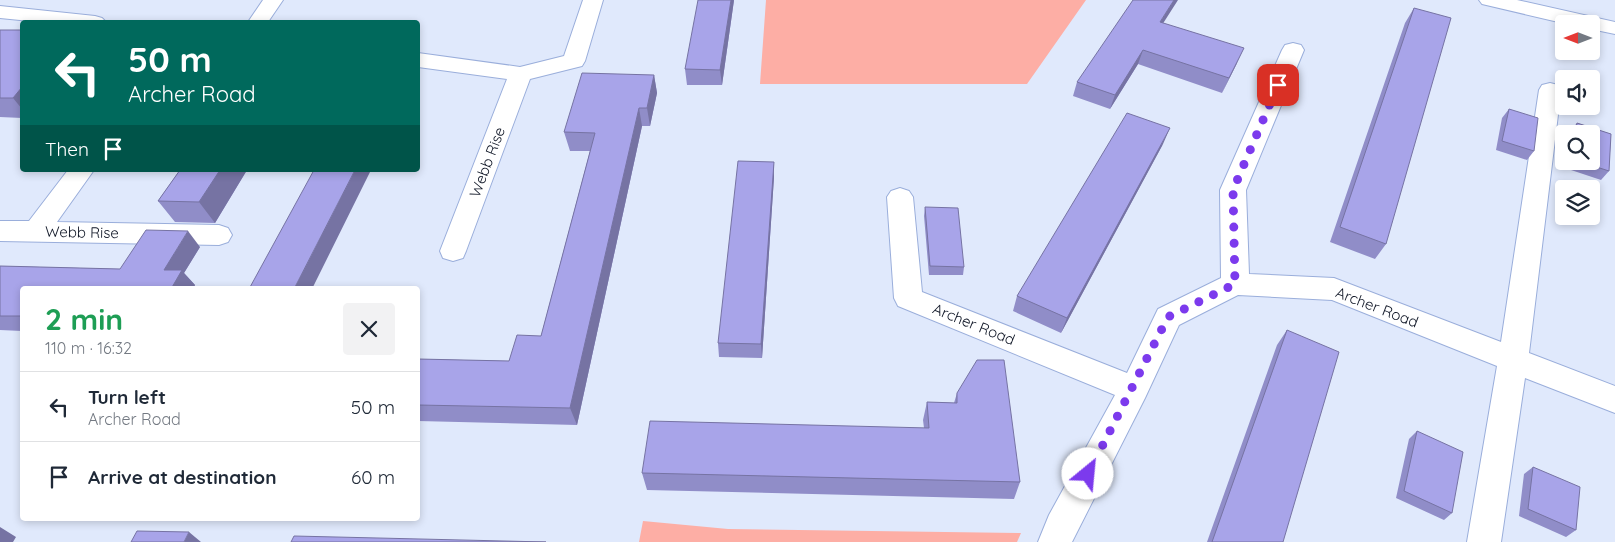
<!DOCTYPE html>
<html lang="en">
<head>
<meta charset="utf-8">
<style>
  :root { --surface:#fff; --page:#f2f2f3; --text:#1f2937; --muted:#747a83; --line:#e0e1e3 }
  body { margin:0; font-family:Quicksand,sans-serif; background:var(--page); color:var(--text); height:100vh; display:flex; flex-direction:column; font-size:19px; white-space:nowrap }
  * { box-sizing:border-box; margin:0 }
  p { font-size:16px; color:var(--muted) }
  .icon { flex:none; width:28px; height:28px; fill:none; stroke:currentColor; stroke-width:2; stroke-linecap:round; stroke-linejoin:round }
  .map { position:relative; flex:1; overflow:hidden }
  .sheet { position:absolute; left:20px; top:286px; width:400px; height:235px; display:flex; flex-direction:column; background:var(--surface); border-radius:5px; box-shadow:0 2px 8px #0003 }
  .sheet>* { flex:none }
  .guide { position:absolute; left:20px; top:20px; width:400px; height:152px; border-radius:5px; box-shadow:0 2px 8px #0003; background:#00695c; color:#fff; overflow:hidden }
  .needle { width:32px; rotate:270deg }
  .fabs { position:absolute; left:1555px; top:15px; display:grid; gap:10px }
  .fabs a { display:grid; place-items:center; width:45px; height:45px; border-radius:5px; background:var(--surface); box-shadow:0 2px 8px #0003; font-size:25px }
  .pin { position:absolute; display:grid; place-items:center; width:42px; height:42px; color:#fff; margin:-21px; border-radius:10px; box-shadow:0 2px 8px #0006 }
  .me { position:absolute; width:55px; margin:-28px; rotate:28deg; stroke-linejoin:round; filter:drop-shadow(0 0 4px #0008) }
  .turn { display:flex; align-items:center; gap:18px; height:105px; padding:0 25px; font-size:22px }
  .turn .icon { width:65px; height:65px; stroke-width:2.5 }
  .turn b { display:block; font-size:35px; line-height:42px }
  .then { display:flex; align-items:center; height:48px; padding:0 25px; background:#0003; gap:10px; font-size:19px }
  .round { display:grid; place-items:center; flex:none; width:52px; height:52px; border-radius:5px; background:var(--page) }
  .summary { display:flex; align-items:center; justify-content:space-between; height:85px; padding:0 25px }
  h1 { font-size:30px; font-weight:700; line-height:38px; color:#1e9e55 }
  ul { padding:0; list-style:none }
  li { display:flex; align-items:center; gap:15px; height:70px; padding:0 25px; border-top:1px solid var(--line) }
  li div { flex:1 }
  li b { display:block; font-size:19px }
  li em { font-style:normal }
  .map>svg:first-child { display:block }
  .green { fill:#fdaea5 }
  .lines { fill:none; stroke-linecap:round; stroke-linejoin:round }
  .minor-casing { stroke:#9aaedb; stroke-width:2 }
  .major-casing { stroke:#9aaedb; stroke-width:2 }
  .minor { fill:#fff; fill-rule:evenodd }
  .major { fill:#fff; fill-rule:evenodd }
  .wall { fill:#908dc8 }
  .shaded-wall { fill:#7673a3 }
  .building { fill:#a8a4e9; stroke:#7673a3 }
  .route { stroke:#7c3aed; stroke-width:9; stroke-dasharray:0 16.2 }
  .labels { text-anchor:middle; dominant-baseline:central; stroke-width:4; stroke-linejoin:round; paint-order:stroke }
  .street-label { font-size:15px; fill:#0d1424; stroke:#fff }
</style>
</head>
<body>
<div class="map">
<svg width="1615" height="542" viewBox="0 0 1615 542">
  <rect width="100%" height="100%" fill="#e0e9fc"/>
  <path class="green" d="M 766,0 L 1086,0 L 1027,84 L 760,84 Z
    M 643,521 L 728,529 L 1021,533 L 1017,542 L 639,542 Z"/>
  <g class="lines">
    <g class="minor-casing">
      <path id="minor" d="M 263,0 L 283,0 L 268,22 L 248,22 Z
        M 583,0 L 603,0 L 585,61 L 582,66 L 530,79 L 466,251 L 463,258 L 453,261 L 443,258 L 440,251 L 507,79 L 418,67 L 418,53 L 520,67 L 564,56 Z
        M 0,6 L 95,16 L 102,18 L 106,22 L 40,22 L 0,18 Z
        M 1293,43 L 1301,45 L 1304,50 L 1246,190 L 1249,274 L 1334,278 L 1501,342 L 1539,90 L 1542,85 L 1550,83 L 1558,85 L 1561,90 L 1529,353 L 1615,386 L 1615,413 L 1525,378 L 1501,542 L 1467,542 L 1497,366 L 1332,300 L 1238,295 L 1179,325 L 1145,398 L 1072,542 L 1038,542 L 1049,515 L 1115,395 L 898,306 L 894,298 L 887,197 L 891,191 L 900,188 L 909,191 L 913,197 L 922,292 L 1127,373 L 1158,309 L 1221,278 L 1220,190 L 1282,50 L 1285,45 Z
        M 68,170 L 94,170 L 57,222 L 219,225 L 228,228 L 232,235 L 228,242 L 219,245 L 0,241 L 0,221 L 29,221 Z"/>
    </g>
    <g class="major-casing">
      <path id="major" d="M 1479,0 L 1517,0 L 1615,22 L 1615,34 L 1591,29 L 1591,24 L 1567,24 L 1482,4 Z"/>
    </g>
    <use href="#minor" class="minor"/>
    <use href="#major" class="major"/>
  </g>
  <path class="wall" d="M 734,0 L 722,85 L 687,85 L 685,69 Z
    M 1414,8 L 1386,244 L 1375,259 L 1330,242 L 1405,23 Z
    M 1163,23 L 1237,63 L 1222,93 L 1138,64 L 1110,109 L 1073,96 L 1077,82 Z
    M 0,30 L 22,30 L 22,118 L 0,117 Z
    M 654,75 L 657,93 L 650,126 L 642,126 L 577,425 L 418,421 L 418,359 L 509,361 L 541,336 L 590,151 L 570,151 L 564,132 Z
    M 1509,109 L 1534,151 L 1527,160 L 1496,150 L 1502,118 Z
    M 1577,123 L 1611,134 L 1609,171 L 1601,180 L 1565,168 L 1566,161 L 1591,161 L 1591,134 L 1569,134 L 1569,132 Z
    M 1163,144 L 1061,333 L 1013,311 L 1017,296 Z
    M 774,162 L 774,177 L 762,358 L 719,357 L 718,343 Z
    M 180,170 L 247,170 L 215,223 L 175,222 L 158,201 Z
    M 925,207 L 964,267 L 963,275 L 929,275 L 924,216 Z
    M 200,247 L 184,273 L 195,285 L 193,289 L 22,289 L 22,331 L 0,330 L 0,266 L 120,269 Z
    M 1287,330 L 1283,542 L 1207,542 L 1277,345 Z
    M 957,393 L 1020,482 L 1014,499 L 647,490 L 642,473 L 924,428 L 923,420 L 927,402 L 954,403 Z
    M 1417,431 L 1452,513 L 1444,520 L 1396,498 L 1409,439 Z
    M 1533,467 L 1576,530 L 1566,537 L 1519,516 L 1524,474 Z"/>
  <path class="shaded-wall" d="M 731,0 L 734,0 L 722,85 L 720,70 Z
    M 1174,0 L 1178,0 L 1155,36 L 1160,22 Z
    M 1244,48 L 1237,63 L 1222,93 L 1229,78 Z
    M 1143,50 L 1138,64 L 1110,109 L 1115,95 Z
    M 654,75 L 657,93 L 650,126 L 647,108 Z
    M 22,87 L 22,109 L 13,98 Z
    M 639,108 L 642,126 L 577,425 L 570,408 Z
    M 1170,128 L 1163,144 L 1061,333 L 1067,318 Z
    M 774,162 L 774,177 L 762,358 L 761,344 Z
    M 220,170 L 247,170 L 215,223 L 199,202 Z
    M 355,170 L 371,170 L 312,289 L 294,289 Z
    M 188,231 L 200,247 L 184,273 L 195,285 L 193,289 L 171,289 L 164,270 Z
    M 0,527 L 16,537 L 13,542 L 0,542 Z
    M 189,532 L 201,542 L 184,542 Z"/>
  <path class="building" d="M 698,0 L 731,0 L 720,70 L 685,69 Z
    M 1133,0 L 1174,0 L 1160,22 L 1244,48 L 1229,78 L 1143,50 L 1115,95 L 1077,82 Z
    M 1414,8 L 1451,18 L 1386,244 L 1340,227 Z
    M 0,30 L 22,30 L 22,87 L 13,98 L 0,98 Z
    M 582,73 L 654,75 L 647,108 L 639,108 L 570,408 L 418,405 L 418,359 L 509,361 L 517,335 L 541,336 L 595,133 L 564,132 Z
    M 1509,109 L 1538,118 L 1534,151 L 1502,141 Z
    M 1127,113 L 1170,128 L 1067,318 L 1017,296 Z
    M 1577,123 L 1611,134 L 1609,171 L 1578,161 L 1591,161 L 1591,134 L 1575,134 Z
    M 738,161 L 774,162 L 761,344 L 718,343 Z
    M 180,170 L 220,170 L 199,202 L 158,201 Z
    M 314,170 L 355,170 L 294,289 L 249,289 Z
    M 925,207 L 958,208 L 964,267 L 930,266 Z
    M 146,230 L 188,231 L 164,270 L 182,270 L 171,289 L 22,289 L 22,316 L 0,316 L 0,266 L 120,269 Z
    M 1287,330 L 1339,352 L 1283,542 L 1212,542 Z
    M 977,360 L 1004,360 L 1020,482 L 642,473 L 650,421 L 929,428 L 927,402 L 957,403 L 957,393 Z
    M 1417,431 L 1463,452 L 1452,513 L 1404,491 Z
    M 1533,467 L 1580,487 L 1576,530 L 1528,509 Z
    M 137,531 L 189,532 L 184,542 L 131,542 Z
    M 294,536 L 546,542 L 291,542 Z"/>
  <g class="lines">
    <path class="route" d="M 1088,474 L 1168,317 L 1235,284 L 1233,190 L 1278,85"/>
  </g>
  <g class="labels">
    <g class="street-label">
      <text transform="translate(487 162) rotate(-69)">Webb Rise</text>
      <text transform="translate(82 232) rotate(1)">Webb Rise</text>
      <text transform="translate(1377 307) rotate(21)">Archer Road</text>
      <text transform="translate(974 324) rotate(22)">Archer Road</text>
    </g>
  </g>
</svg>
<div class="fabs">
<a><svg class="needle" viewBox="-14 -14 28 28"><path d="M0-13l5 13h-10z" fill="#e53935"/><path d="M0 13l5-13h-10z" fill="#747a83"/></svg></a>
<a><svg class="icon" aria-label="sound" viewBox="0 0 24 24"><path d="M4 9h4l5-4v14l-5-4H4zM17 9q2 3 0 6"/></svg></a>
<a><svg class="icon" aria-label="search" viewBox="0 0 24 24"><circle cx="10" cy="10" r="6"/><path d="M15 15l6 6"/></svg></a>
<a><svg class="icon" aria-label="layers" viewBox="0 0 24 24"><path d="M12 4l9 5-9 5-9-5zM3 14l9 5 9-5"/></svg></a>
</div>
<div class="pin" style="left:1278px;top:85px;background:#d93025"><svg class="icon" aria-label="arrive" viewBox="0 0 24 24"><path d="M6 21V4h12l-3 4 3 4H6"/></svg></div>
<svg class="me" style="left:1088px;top:474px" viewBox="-20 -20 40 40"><circle r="19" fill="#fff"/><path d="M0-13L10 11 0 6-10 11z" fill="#7c3aed"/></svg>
<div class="guide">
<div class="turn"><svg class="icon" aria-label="left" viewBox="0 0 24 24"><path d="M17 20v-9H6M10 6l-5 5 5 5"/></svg><div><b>50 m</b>Archer Road</div></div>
<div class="then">Then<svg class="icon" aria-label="arrive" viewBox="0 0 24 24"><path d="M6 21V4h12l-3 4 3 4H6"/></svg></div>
</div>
<section class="sheet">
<div class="summary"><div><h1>2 min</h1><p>110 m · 16:32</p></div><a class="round"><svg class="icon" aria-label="close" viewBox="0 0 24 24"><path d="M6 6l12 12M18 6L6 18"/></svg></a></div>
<ul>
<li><svg class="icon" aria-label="left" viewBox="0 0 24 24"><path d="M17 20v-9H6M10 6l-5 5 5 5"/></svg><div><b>Turn left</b><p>Archer Road</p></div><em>50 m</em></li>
<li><svg class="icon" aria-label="arrive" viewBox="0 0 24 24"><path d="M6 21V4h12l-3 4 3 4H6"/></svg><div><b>Arrive at destination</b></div><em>60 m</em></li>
</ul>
</section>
</div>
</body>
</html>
